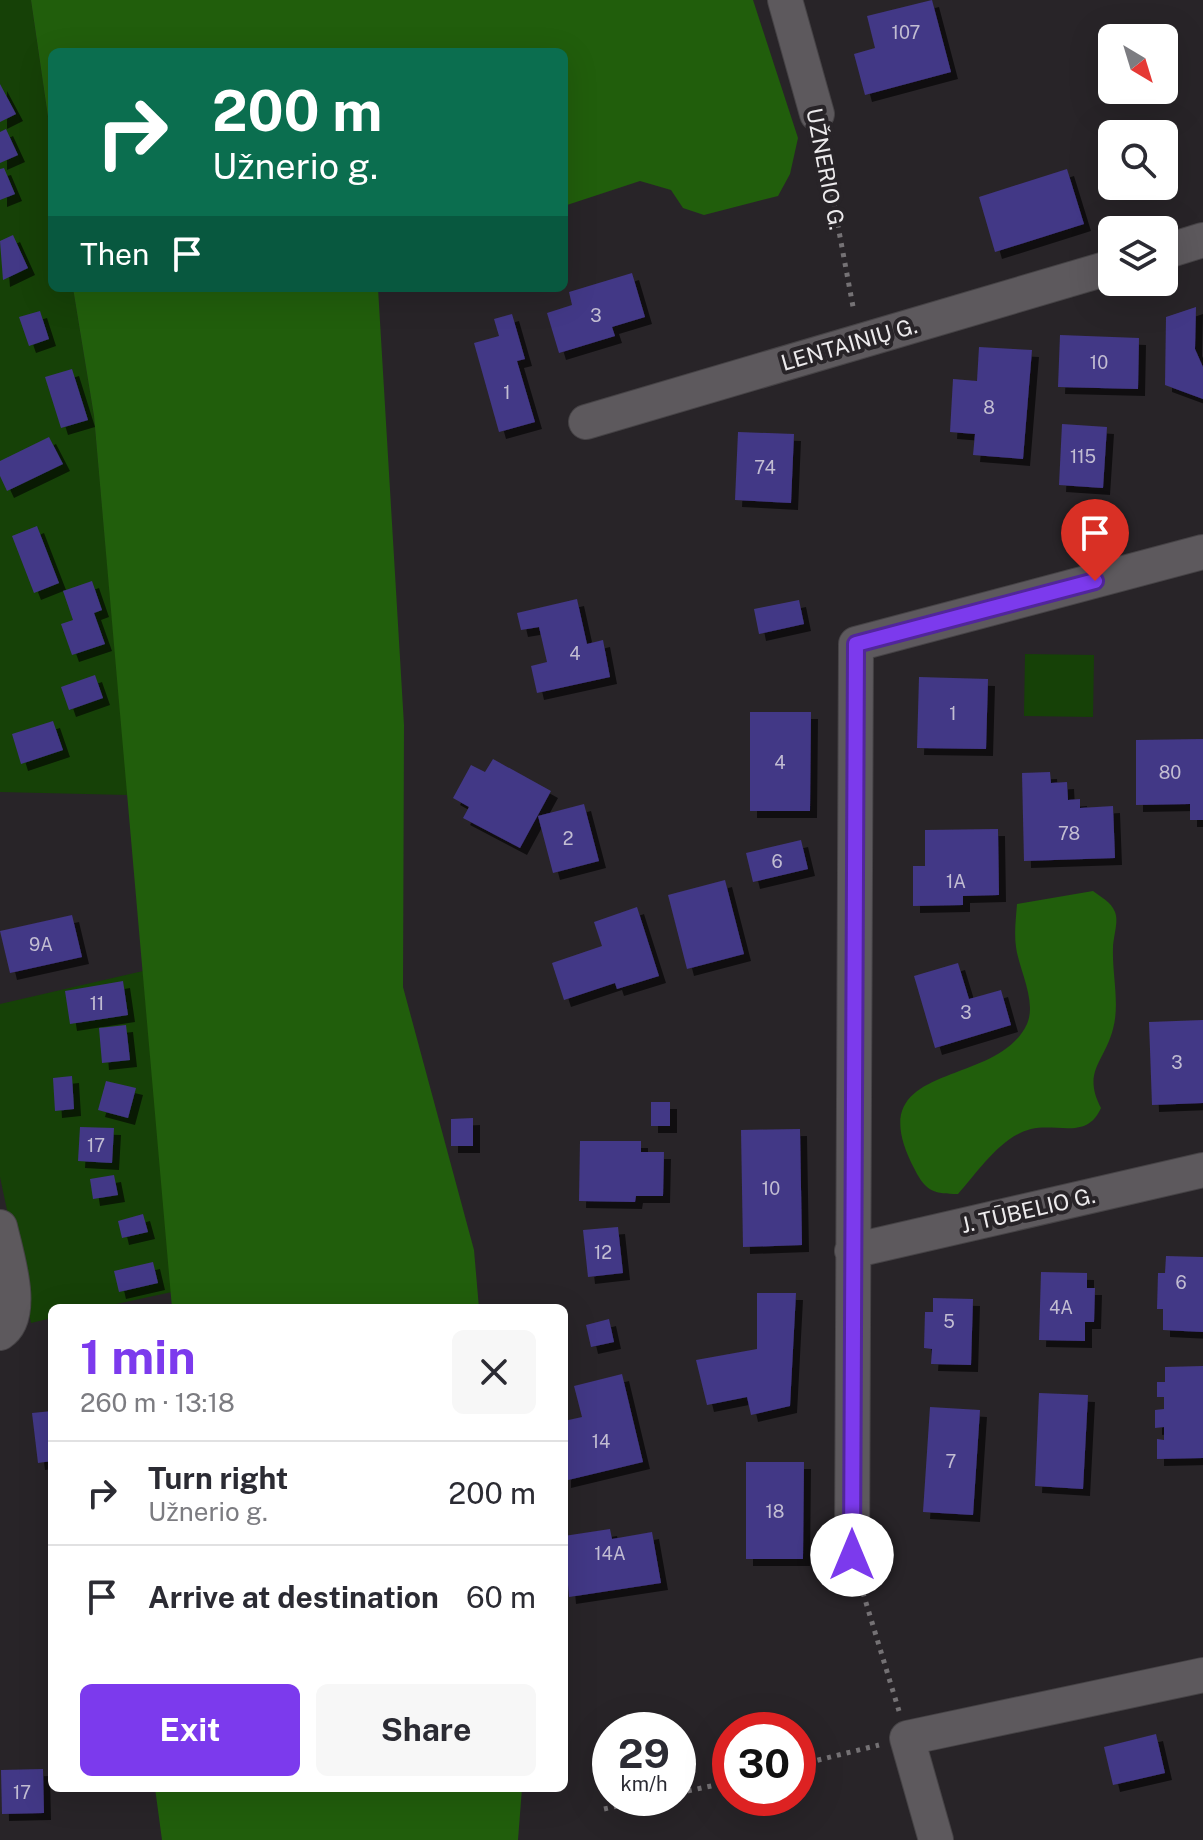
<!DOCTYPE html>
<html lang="en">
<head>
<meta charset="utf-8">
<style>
  :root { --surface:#fff; --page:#f7f7f7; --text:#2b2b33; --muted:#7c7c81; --line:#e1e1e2; --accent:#7c3aed }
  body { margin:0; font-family:"Public Sans",sans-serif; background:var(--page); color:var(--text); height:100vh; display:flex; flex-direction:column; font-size:30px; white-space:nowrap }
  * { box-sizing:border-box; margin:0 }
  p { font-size:26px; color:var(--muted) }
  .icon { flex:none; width:44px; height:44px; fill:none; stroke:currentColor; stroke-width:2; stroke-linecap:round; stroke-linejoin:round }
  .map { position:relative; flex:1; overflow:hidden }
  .panel { position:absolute; left:48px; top:1304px; width:520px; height:488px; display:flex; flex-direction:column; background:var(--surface); border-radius:12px; box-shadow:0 8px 32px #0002 }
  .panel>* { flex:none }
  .banner { position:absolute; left:48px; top:48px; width:520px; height:244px; border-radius:12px; box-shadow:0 8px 32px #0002; background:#0b6e4f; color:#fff; overflow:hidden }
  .needle { width:52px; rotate:142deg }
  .tools { position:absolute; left:1098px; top:24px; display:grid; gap:16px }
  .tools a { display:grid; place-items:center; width:80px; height:80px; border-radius:12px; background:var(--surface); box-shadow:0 8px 32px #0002; font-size:40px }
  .speed { position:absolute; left:592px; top:1712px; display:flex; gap:16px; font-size:40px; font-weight:700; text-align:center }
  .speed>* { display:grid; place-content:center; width:104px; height:104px; border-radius:50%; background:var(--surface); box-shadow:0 8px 32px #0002; line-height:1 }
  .speed small { font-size:20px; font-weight:400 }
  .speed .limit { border:12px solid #d22; background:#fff; color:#111 }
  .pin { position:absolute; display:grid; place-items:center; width:68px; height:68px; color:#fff; margin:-82px -34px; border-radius:50% 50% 50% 0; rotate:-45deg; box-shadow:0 0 8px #0007 }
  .pin .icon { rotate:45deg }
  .me { position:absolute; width:88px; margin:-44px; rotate:0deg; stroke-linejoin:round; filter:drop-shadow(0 0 6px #0008) }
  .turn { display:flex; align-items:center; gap:28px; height:168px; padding:0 32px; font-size:36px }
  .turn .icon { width:104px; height:104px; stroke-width:2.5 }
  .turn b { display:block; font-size:56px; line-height:68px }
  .then { display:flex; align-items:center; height:76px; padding:0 32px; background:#0003; gap:16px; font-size:30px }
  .round { display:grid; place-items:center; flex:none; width:84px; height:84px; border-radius:12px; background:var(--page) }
  .summary { display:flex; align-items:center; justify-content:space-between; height:136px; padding:0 32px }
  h1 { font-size:48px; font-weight:700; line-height:60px; color:var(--accent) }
  .button { display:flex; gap:16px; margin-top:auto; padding:16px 32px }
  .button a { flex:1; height:92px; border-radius:12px; background:var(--accent); color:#fff; font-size:32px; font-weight:700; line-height:92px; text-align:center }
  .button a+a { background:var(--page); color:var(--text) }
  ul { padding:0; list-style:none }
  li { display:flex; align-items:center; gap:24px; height:104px; padding:0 32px; border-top:2px solid var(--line) }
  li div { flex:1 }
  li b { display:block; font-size:30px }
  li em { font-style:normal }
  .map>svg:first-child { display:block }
  .green { fill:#164107 }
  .forest { fill:#215e0c }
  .building { fill:#433786; filter:url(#shadow) }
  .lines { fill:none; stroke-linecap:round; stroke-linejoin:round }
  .minor-casing { stroke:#464346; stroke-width:36 }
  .path { stroke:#757275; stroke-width:5; stroke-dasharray:4 6; stroke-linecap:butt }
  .minor { stroke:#5d595d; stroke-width:34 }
  .route-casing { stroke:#51269a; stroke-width:20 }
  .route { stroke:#7c3aed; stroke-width:14 }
  .labels { text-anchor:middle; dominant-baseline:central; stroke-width:8; stroke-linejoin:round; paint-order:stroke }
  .number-label { font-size:18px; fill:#c2bdd2 }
  .street-label { font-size:22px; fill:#eceaec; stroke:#282428 }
</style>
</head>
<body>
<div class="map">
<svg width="1203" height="1840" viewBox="0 0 1203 1840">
  <defs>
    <filter id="shadow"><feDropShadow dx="7" dy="7" stdDeviation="0" flood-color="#0009"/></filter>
  </defs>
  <rect width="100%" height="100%" fill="#282428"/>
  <path class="green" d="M 0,0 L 31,0 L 52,144 L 52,288 L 73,288 L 94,416 L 128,795 L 0,792 Z
    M 1025,654 L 1094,655 L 1093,717 L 1024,716 Z
    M 143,971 L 172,1292 L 98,1308 L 52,1308 L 52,1318 L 31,1323 L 0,1177 L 0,1004 Z"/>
  <path class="forest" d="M 31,0 L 753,0 L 798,138 L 790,174 L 778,196 L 704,215 L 683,208 L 671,190 L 640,181 L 564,206 L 564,52 L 52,52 L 52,144 Z
    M 73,288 L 378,288 L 404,725 L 403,987 L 474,1250 L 479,1308 L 172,1308 L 94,416 Z
    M 1093,891 C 1101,897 1111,902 1115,912 C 1119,922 1113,937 1113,948 C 1112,974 1120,1004 1113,1029 C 1104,1063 1082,1071 1101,1108 C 1087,1140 1058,1123 1031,1129 C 1000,1137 978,1172 958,1194 C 935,1194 926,1192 915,1170 C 855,1058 996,1091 1027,1024 C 1037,1001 1019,970 1016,947 C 1014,933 1016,918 1017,904 Z
    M 155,1788 L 522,1788 L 518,1840 L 162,1840 Z"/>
  <path class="building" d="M 932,0 L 951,72 L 865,95 L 854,54 L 875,48 L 867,16 Z
    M 0,84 L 16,114 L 0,122 Z
    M 6,129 L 18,155 L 0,163 L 0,132 Z
    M 4,168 L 15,194 L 0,200 L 0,169 Z
    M 1067,169 L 1084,224 L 995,252 L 979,197 Z
    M 13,235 L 28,268 L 3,280 L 0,241 Z
    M 632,273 L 645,317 L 612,327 L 615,336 L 559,353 L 547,313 L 572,305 L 569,292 Z
    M 1196,307 L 1195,349 L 1203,367 L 1203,399 L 1165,385 L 1166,317 Z
    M 40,311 L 49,339 L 29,346 L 19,317 Z
    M 512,314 L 525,359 L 517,361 L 535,422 L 499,432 L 474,343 L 499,336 L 494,319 Z
    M 1060,335 L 1139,338 L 1138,389 L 1058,387 Z
    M 979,347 L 1032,350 L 1023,459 L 973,455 L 975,434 L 950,432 L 953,379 L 977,381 Z
    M 72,369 L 88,420 L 61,428 L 45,377 Z
    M 1062,424 L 1107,427 L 1103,488 L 1059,485 Z
    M 738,432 L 794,434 L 791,503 L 735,500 Z
    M 49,437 L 63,464 L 7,491 L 0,476 L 0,461 Z
    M 37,526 L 59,583 L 34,593 L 12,536 Z
    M 92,581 L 102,610 L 94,613 L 105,644 L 72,655 L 61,624 L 73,620 L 63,591 Z
    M 577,599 L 587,644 L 603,640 L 610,677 L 537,693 L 531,666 L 547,662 L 539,627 L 521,630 L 517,613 Z
    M 799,600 L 804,624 L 759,634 L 754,609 Z
    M 95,675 L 103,698 L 69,710 L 61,687 Z
    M 919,677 L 988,679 L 986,749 L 917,748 Z
    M 750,712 L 811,712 L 810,811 L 750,811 Z
    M 53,721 L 63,750 L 21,764 L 12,734 Z
    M 1203,739 L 1203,820 L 1190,820 L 1190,804 L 1136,805 L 1136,740 Z
    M 493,759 L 551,791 L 520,848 L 463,818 L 469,807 L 453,798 L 471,765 L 485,772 Z
    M 1050,772 L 1051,783 L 1067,782 L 1068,800 L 1080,799 L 1080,808 L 1113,806 L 1115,858 L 1024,861 L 1022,773 Z
    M 584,804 L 599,861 L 553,873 L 538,816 Z
    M 998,829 L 999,895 L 963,896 L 963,905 L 913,906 L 913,866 L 925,866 L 925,830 Z
    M 801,840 L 808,869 L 753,882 L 746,853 Z
    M 725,880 L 744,954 L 687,969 L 668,895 Z
    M 637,907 L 659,976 L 617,989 L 615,983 L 564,1000 L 552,963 L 602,946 L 594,922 Z
    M 72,915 L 82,957 L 10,973 L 0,931 Z
    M 958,963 L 969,999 L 1001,990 L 1011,1025 L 935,1048 L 914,976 Z
    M 123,981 L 128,1015 L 70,1024 L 65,991 Z
    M 1203,1020 L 1203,1103 L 1152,1105 L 1149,1022 Z
    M 126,1025 L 130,1060 L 102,1063 L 99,1028 Z
    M 72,1076 L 74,1109 L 55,1111 L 53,1078 Z
    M 106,1081 L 136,1088 L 128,1118 L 98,1110 Z
    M 651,1102 L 670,1102 L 670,1126 L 651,1126 Z
    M 473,1118 L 473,1146 L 451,1146 L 451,1119 Z
    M 80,1127 L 114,1128 L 112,1163 L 78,1161 Z
    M 800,1129 L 802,1245 L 743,1247 L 741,1130 Z
    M 580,1141 L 641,1141 L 641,1152 L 664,1152 L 663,1196 L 636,1196 L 635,1202 L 579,1201 Z
    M 114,1175 L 118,1195 L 93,1199 L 90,1179 Z
    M 143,1214 L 148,1232 L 122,1238 L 118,1221 Z
    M 618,1227 L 623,1273 L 588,1277 L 583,1230 Z
    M 1166,1256 L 1203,1257 L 1203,1332 L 1163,1330 L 1163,1309 L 1157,1309 L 1158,1273 L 1165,1273 Z
    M 153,1262 L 158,1283 L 119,1292 L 114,1271 Z
    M 1041,1272 L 1087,1273 L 1087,1288 L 1095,1288 L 1094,1322 L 1085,1322 L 1085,1341 L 1039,1340 Z
    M 757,1293 L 796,1293 L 790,1406 L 751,1415 L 747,1397 L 707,1405 L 696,1360 L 757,1349 Z
    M 933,1298 L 973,1299 L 971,1365 L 931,1364 L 932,1349 L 924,1348 L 925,1312 L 933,1312 Z
    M 609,1319 L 614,1342 L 591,1347 L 586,1325 Z
    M 1203,1366 L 1203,1458 L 1157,1459 L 1157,1439 L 1164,1440 L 1164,1427 L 1155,1428 L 1155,1410 L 1164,1409 L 1164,1397 L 1157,1397 L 1157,1382 L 1165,1382 L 1165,1367 Z
    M 622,1374 L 643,1462 L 564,1481 L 564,1421 L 582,1417 L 574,1386 Z
    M 1039,1393 L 1088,1395 L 1083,1489 L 1035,1486 Z
    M 930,1407 L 980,1410 L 973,1515 L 923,1512 Z
    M 52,1411 L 52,1461 L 38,1463 L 32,1413 Z
    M 746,1462 L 804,1462 L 803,1559 L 746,1559 Z
    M 610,1529 L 612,1539 L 652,1532 L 661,1583 L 569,1597 L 564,1536 Z
    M 1156,1734 L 1165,1773 L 1113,1785 L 1104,1747 Z
    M 43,1769 L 44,1813 L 2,1814 L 1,1770 Z"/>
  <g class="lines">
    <g class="minor-casing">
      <path id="minor" d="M 785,0 L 817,114
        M 1164,252 L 1203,240
        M 586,422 L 1112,267
        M 0,1227 C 6,1254 27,1316 0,1333
        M 852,1251 L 1203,1170
        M 852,1555 L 856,644 L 1203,552
        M 936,1840 L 907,1738 L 1203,1675"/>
    </g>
    <path class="path" d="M 823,145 L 854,312
      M 860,1583 L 899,1711
      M 798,1765 L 879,1745
      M 678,1793 L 730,1782
      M 604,1809 L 654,1798"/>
    <use href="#minor" class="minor"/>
  </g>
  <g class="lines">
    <g class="route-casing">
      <path id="route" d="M 852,1555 L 856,644 L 1095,581"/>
    </g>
    <use href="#route" class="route"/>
  </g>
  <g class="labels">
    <g class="number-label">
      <text x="906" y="32">107</text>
      <text x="596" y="315">3</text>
      <text x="1099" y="362">10</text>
      <text x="507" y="392">1</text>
      <text x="989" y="407">8</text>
      <text x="1083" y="456">115</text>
      <text x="765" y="467">74</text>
      <text x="575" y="653">4</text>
      <text x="953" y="713">1</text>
      <text x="780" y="762">4</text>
      <text x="1170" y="772">80</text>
      <text x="1069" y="833">78</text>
      <text x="568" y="838">2</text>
      <text x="777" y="861">6</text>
      <text x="956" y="881">1A</text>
      <text x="41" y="944">9A</text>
      <text x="97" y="1003">11</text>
      <text x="966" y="1012">3</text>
      <text x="1177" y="1062">3</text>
      <text x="96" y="1145">17</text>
      <text x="771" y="1188">10</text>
      <text x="603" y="1252">12</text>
      <text x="1181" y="1282">6</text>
      <text x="1061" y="1307">4A</text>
      <text x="949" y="1321">5</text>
      <text x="601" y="1441">14</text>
      <text x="951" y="1461">7</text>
      <text x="775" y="1511">18</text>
      <text x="610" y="1553">14A</text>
      <text x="22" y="1792">17</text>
    </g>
    <g class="street-label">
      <text transform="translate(826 169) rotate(79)">UŽNERIO G.</text>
      <text transform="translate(849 344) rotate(-16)">LENTAINIŲ G.</text>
      <text transform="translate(1028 1210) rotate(-13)">J. TŪBELIO G.</text>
    </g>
  </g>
</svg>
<div class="tools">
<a><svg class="needle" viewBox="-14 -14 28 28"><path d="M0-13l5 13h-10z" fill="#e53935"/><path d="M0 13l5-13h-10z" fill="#7c7c81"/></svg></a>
<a><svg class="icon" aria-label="search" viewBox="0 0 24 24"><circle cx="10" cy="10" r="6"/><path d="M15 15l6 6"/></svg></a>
<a><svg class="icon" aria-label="layers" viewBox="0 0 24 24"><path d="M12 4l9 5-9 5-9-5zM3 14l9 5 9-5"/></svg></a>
</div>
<div class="speed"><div>29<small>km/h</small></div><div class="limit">30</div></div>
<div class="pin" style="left:1095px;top:581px;background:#d93025"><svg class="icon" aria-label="arrive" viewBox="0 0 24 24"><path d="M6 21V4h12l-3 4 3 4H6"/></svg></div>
<svg class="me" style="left:852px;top:1555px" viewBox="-20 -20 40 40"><circle r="19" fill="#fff"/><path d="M0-13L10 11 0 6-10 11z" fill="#7c3aed"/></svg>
<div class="banner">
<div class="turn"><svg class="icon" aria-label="right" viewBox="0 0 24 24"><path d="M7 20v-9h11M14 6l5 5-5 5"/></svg><div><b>200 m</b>Užnerio g.</div></div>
<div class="then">Then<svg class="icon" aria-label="arrive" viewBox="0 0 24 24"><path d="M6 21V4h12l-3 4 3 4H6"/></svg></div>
</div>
<section class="panel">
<div class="summary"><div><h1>1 min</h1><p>260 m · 13:18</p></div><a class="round"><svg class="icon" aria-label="close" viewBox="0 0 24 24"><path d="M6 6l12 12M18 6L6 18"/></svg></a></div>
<ul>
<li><svg class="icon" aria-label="right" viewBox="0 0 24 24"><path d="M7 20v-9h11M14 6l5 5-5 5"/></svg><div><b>Turn right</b><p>Užnerio g.</p></div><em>200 m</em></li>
<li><svg class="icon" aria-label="arrive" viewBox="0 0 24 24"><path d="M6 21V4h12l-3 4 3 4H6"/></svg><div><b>Arrive at destination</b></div><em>60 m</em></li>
</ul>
<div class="button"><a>Exit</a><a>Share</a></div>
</section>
</div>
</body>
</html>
